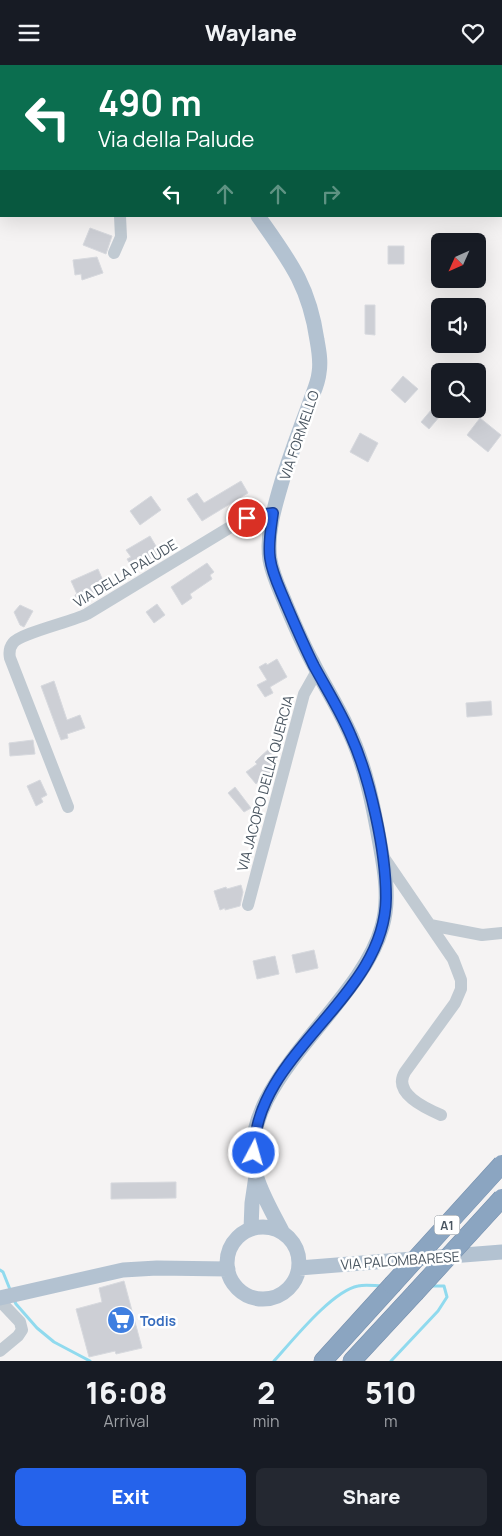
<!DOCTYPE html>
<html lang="en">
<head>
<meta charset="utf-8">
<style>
  :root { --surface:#171b24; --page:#242831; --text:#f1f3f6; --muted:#9ea1a6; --accent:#2563eb }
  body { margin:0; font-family:Manrope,sans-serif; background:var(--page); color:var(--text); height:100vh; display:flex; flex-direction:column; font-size:19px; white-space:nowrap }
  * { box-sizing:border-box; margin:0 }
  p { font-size:16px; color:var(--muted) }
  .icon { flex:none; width:28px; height:28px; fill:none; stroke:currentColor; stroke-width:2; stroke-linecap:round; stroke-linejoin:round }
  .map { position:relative; height:1296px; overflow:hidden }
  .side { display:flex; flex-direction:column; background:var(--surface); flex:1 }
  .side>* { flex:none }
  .banner { position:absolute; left:0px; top:0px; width:502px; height:152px; box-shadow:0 5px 20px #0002; background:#0b6e4f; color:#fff; overflow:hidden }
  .needle { width:32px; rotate:225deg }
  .tools { position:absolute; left:431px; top:168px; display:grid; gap:10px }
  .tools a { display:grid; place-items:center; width:55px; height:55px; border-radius:8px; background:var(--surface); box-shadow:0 5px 20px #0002; font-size:25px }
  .pin { position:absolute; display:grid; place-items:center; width:42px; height:42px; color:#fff; margin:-21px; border:2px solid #fff; border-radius:50%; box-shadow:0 1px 5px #0007 }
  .me { position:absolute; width:55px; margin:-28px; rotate:6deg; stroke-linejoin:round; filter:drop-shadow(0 0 4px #0008) }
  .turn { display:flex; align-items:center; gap:18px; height:105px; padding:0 15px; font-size:22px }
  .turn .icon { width:65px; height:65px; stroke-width:2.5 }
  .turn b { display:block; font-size:35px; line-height:42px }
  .lanes { display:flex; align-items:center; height:48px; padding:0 15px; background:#0003; justify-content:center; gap:25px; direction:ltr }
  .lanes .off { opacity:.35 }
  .eta { display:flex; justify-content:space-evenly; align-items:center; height:85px; text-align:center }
  .eta b { font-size:30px; font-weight:800; line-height:35px }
  .cta { display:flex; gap:10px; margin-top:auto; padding:10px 15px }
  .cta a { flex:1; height:58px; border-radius:8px; background:var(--accent); color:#fff; font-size:20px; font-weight:800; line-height:58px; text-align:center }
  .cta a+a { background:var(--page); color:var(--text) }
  header { display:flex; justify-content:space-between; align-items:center; height:65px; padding:0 15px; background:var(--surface); font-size:22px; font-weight:800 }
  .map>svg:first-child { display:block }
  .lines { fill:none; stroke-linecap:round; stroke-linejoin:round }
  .stream { stroke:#90daee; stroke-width:3 }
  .building { fill:#cdcfd5; stroke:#d7d9de }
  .highway-casing { stroke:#7690ad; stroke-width:19 }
  .minor { stroke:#c1cad2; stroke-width:12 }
  .major { stroke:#b3c2d1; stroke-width:15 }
  .highway { stroke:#8ba5c1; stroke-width:18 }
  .highway-bridge-casing { stroke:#7690ad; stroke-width:19; stroke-linecap:butt }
  .highway-bridge { stroke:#8ba5c1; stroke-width:18 }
  .route-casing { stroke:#184099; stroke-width:12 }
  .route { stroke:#2563eb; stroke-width:9 }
  .labels { text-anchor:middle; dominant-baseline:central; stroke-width:5; stroke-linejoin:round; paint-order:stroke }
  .shield { fill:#fff; stroke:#808990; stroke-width:1 }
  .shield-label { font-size:12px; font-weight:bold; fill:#4a5661 }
  .street-label { font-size:14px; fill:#4a5661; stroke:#fff }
  .shop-label { font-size:14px; font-weight:bold; fill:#366cbe; stroke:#fff; text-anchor:start }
</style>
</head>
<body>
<header><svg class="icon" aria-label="menu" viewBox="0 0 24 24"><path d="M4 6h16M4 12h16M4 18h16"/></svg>Waylane<svg class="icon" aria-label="heart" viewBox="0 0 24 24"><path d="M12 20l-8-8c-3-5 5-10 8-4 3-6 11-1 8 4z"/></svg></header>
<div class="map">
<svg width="502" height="1296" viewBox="0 0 502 1296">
  <rect width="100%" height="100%" fill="#f5f3f3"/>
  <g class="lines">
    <path class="stream" d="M 0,1205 L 3,1207 L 11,1227
      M 14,1235 L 16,1239 L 37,1263 L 54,1277 L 90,1296
      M 274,1296 C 293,1275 332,1226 358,1221 C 366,1219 375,1221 382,1221
      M 391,1296 L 438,1246 L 447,1232 L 444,1221 L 431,1221"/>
  </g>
  <path class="building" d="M 90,163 L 112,171 L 106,189 L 83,180 Z
    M 388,181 L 404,181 L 404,199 L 388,199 Z
    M 97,192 L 103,208 L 82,215 L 81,209 L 75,210 L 73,195 Z
    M 365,240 L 375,240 L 375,270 L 365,269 Z
    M 403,311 L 418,324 L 405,338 L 391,325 Z
    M 432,344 L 440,351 L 429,364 L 421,357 Z
    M 480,353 L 501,370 L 488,387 L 467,370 Z
    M 360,368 L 378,378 L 368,397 L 350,387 Z
    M 241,416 L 248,428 L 202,456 L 187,434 L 197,428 L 204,438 Z
    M 151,431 L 161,445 L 140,460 L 130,446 Z
    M 150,471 L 160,488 L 133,504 L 127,494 L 131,492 L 126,485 Z
    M 207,498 L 214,507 L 210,510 L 212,514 L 190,529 L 192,533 L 182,540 L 171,522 Z
    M 98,504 L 104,518 L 94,523 L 97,529 L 78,538 L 75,530 L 77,529 L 71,516 Z
    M 157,539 L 165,550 L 154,558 L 146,547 Z
    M 20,540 L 33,546 L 24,562 L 20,560 L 14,547 Z
    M 277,594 L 287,612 L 270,622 L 273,628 L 265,632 L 257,620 L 267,615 L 259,602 L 266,598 L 267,600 Z
    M 54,616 L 67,655 L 80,650 L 85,663 L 67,669 L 68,673 L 61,675 L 41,621 Z
    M 491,636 L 492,650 L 467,652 L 466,638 Z
    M 33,675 L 35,689 L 10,691 L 9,678 Z
    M 270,683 L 278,693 L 274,698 L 277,701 L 256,719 L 246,707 L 257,699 L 255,697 L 260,692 Z
    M 40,715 L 47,730 L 41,733 L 43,737 L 36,741 L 27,721 Z
    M 235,722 L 251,743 L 244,747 L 228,728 Z
    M 241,820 L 243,827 L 240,841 L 225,845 L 225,843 L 220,845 L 214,826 L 226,822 L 227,824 Z
    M 314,885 L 318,903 L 296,908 L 292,890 Z
    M 275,891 L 279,909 L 257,914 L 253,896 Z
    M 176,1117 L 176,1133 L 111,1134 L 111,1118 Z
    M 124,1216 L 142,1283 L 116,1289 L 115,1286 L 89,1292 L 76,1244 L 102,1237 L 99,1223 Z"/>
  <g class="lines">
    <g class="highway-casing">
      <path id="highway" d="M 323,1296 L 392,1220
        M 352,1296 L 415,1228"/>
    </g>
    <path class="minor" d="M 114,188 L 121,172 L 120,151
      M 68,742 L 10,593 C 9,588 9,583 13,578 C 21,568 71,557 87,549 L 242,455 L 258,450 L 273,448
      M 382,790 L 453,894 L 461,915 L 461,924 L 455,938 L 405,1007 C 392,1028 425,1043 441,1050
      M 248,840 L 304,629 L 317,606
      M 430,860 L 482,870 L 502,868
      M 0,1236 L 20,1257 L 22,1265 L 18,1271 L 0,1286"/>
    <path class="major" d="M 211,0 L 211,1
      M 258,151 C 289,195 309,220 317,275 C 319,286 321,297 319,308 C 318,319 312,330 309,340 C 300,364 291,389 283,413 C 275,440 266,468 270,495 C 273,512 281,527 287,542 C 295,561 303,580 313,598 C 324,620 337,640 347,662 C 365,698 373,739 380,779 C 385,806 390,835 382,862 C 360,944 227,1023 257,1113 C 263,1132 274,1150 283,1168
      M227 1198a36 36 0 1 1 72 0a36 36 0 1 1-72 0Z
      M 251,1164 L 252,1138 L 256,1111
      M 299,1203 L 502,1187
      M 0,1233 L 123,1205 L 157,1203 L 228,1204"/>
    <use href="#highway" class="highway"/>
    <g class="highway-bridge-casing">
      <path id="highway-bridge" d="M 392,1220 L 502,1099
        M 415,1228 L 502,1133"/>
    </g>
    <use href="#highway-bridge" class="highway-bridge"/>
  </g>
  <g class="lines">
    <g class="route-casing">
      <path id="route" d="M 247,453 L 258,450 L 273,448 C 271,463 268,478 270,493 C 272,509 280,524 286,539 C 295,560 304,581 314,601 C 327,625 341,647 351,671 C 370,713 386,786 386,833 C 385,934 254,987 254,1088"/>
    </g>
    <use href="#route" class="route"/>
  </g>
  <defs>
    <g id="supermarket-disc" transform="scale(1.4375)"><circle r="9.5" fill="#3f7fe0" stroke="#fff"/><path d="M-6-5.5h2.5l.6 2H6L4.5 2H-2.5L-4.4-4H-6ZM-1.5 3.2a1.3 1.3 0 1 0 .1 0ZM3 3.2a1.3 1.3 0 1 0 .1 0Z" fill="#fff"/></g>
  </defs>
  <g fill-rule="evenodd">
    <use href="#supermarket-disc" x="121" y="1255"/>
  </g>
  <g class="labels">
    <rect class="shield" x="434.5" y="1150.5" width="25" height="19" rx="4"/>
    <g class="shield-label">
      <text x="447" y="1160">A1</text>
    </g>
    <g class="street-label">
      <text transform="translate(299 370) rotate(-71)">VIA FORMELLO</text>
      <text transform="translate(125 508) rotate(-31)">VIA DELLA PALUDE</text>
      <text transform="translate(265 718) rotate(-75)">VIA JACOPO DELLA QUERCIA</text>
      <text transform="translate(400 1195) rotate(-4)">VIA PALOMBARESE</text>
    </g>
    <g class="shop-label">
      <text x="140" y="1255">Todis</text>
    </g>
  </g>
</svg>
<div class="tools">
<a><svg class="needle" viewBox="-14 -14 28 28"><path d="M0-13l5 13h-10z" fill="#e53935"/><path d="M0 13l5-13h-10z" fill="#9ea1a6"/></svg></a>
<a><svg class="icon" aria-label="sound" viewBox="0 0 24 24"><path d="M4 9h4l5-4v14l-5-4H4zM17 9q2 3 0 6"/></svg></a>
<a><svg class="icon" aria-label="search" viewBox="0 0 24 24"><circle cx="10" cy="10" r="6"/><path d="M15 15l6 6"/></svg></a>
</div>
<div class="pin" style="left:247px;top:453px;background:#d93025"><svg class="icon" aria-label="arrive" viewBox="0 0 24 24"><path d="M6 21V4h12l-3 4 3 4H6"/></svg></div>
<svg class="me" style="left:254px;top:1088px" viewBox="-20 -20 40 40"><circle r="17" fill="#2563eb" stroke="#fff" stroke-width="3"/><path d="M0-11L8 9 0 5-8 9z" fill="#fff"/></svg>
<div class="banner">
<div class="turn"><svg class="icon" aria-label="left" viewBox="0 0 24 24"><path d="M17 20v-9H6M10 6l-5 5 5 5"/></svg><div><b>490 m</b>Via della Palude</div></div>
<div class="lanes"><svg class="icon" aria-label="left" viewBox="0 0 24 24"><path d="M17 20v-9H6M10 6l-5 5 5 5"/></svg><svg class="icon off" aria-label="ahead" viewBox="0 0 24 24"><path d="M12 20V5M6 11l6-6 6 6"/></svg><svg class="icon off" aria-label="ahead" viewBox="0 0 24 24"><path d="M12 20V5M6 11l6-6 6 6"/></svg><svg class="icon off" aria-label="right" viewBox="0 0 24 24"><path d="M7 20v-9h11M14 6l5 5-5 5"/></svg></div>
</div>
</div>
<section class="side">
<div class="eta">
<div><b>16:08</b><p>Arrival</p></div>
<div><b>2</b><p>min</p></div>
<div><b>510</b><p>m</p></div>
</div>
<div class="cta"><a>Exit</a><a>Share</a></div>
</section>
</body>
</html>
